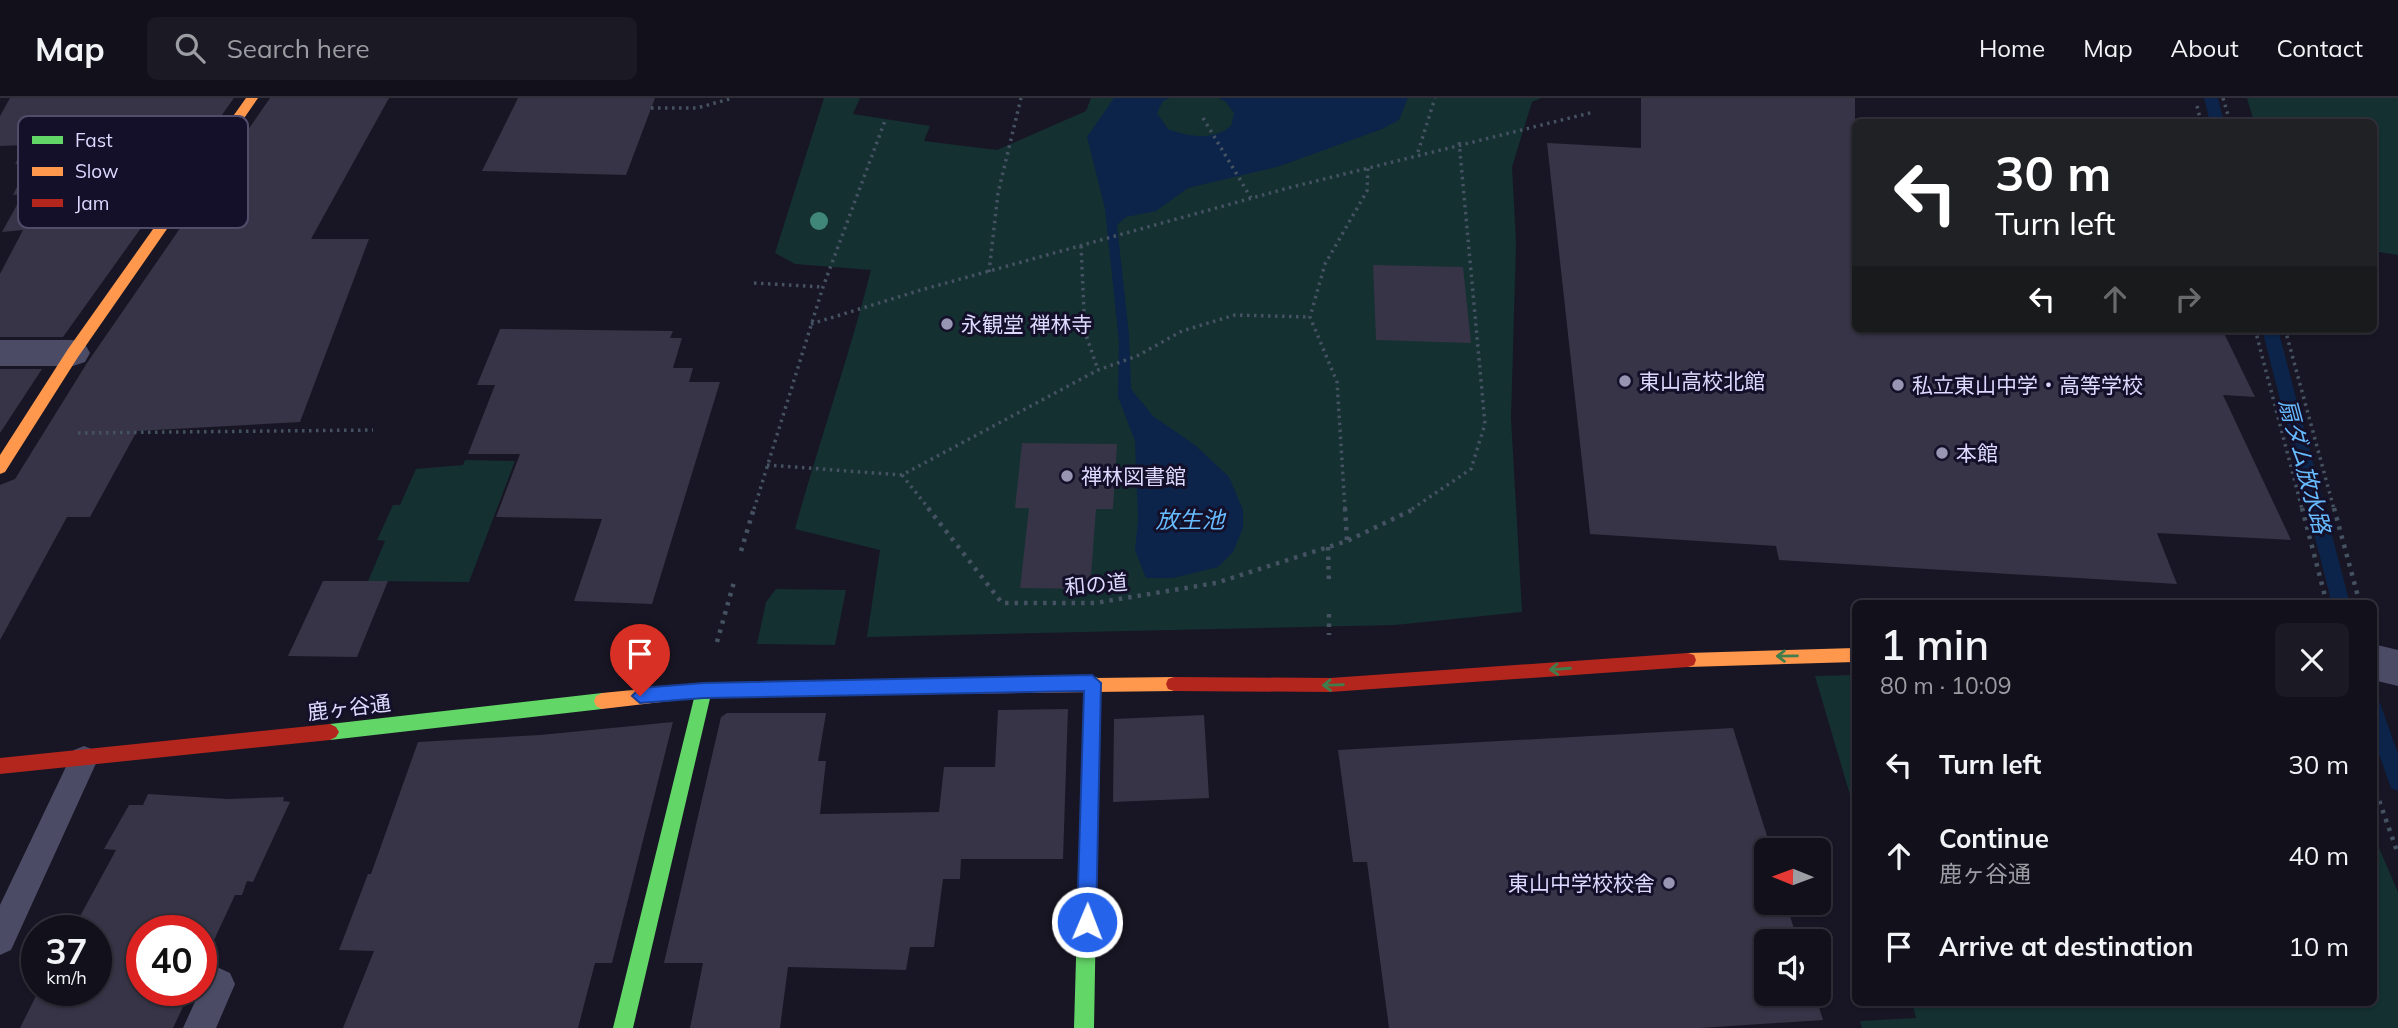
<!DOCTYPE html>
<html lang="en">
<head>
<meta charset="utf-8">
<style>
  :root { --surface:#12101b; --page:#1b1924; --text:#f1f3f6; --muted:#9c9da3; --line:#31303a }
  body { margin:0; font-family:Mulish,"Noto Sans JP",sans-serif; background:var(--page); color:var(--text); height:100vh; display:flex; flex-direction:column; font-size:26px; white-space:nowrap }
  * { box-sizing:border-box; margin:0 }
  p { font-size:23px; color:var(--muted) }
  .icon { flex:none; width:38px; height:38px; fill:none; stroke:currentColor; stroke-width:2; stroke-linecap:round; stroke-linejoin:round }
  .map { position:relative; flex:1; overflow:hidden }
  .panel { position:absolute; left:1852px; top:502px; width:525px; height:406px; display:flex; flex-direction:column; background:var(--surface); border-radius:10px; box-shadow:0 2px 5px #0004,0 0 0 2px var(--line) }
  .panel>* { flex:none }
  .banner { position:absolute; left:1852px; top:21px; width:525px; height:214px; border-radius:10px; box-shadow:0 2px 5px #0004,0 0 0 2px var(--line); background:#202124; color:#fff; overflow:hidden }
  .needle { width:46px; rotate:271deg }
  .buttons { position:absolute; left:1754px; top:740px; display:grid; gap:14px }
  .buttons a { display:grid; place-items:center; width:77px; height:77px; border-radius:10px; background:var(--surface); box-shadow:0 2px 5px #0004,0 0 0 2px var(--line); font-size:35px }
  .speed { position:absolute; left:21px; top:817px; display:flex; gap:14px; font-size:35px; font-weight:700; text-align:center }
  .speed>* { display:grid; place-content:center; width:91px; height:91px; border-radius:50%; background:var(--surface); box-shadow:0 2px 5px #0004,0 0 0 2px var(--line); line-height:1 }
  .speed small { font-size:18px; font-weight:400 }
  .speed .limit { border:10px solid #d22; background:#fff; color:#111 }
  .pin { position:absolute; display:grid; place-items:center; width:60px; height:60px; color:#fff; margin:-72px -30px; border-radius:50% 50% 50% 0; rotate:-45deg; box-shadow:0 0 7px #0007 }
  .pin .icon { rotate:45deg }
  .me { position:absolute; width:77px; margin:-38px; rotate:1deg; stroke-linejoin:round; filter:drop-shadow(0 0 5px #0008) }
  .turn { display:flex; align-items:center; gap:24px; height:147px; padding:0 28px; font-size:32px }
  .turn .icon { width:91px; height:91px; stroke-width:2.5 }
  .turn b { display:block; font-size:49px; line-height:60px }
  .lanes { display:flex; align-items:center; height:66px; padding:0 28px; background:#0003; justify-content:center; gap:35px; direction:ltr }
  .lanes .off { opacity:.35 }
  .round { display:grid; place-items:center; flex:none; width:74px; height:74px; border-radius:10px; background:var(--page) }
  .summary { display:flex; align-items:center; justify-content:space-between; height:119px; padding:0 28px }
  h1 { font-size:42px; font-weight:600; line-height:52px }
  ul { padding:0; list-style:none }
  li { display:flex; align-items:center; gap:21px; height:91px; padding:0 28px }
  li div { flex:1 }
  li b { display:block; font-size:26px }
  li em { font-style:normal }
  header { display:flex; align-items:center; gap:42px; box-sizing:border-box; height:98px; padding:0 35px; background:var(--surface); border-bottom:2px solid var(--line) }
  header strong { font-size:33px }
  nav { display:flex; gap:38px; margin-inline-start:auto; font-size:24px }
  .search { width:490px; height:63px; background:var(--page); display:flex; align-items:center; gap:18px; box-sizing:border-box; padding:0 24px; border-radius:10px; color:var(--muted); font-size:26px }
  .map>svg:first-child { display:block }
  .green { fill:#143031 }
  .water { fill:#0c244a }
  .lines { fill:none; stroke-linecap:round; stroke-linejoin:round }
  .stream { fill:#0c244a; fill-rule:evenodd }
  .building { fill:#363446 }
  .path-far1 { stroke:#455262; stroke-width:3.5; stroke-dasharray:2.5 4.5; stroke-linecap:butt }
  .path { stroke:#455262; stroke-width:4.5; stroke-dasharray:3.5 6; stroke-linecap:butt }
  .lane { fill:#4b4b65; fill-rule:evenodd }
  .street { fill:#4b4b65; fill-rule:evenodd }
  .fast { fill:#63d668; fill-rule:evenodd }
  .slow { fill:#ff974d; fill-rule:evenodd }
  .jam { fill:#b3261e; fill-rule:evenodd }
  .tree { fill:#40877a }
  .oneway { stroke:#3f7d4c }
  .route { fill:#2563eb; stroke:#184099; stroke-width:2 }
  .poi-dot { fill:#9895b2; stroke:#14102a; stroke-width:2.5 }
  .labels { text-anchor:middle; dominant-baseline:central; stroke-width:6; stroke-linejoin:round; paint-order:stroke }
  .poi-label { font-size:21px; fill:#ddd9ff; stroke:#14102a; text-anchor:start }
  .street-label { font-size:21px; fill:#ddd9ff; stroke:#14102a }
  .water-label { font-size:23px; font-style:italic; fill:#67bbff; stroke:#14102a }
  .key { fill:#14102a; stroke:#504c6a; stroke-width:2 }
  .key-label { font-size:19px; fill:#ddd9ff }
</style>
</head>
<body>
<header>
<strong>Map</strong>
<div class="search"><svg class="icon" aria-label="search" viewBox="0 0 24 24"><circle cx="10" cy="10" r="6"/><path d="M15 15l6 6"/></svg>Search here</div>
<nav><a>Home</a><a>Map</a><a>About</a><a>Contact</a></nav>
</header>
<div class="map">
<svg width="2398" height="930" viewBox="0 0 2398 930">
  <rect width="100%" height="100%" fill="#181624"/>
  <path class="green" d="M 824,0 L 860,0 L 853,16 L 930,28 L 924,43 L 997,52 L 1086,13 L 1091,0 L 1541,0 L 1532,4 L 1512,69 L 1516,145 L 1511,320 L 1522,514 L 1395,527 L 867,539 L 880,452 L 795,431 C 819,344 849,259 871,172 L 795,166 L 775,155 Z
    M 2247,0 L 2398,0 L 2398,157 L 2373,153 L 2373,24 L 2254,24 Z
    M 465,362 L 515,363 L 469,484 L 368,483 L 385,443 L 377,442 L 393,407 L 400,407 L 416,371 L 463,367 Z
    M 776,491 L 846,492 L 835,547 L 757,546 L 766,504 Z
    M 1855,577 L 1855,714 L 1815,578 Z
    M 2373,736 L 2398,794 L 2398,930 L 1862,930 L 1860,923 L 1916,920 L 1912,905 L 2373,905 Z"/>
  <path class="water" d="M 1114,0 L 1170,0 L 1163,3 L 1157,15 L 1168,31 C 1189,39 1213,43 1231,28 L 1234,15 L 1226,4 L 1219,0 L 1408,0 L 1399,22 L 1382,31 L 1280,68 L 1188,90 L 1156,113 L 1126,119 L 1117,127 L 1129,237 L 1131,291 L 1153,318 L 1195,347 L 1229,379 L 1243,412 L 1243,430 L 1233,454 L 1218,469 L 1173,480 L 1146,480 L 1135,452 L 1138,422 L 1135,343 L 1118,299 L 1119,244 L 1105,111 L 1087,39 Z"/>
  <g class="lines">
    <path class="stream" d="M 2204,0 L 2218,0 L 2224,24 L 2210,24 Z
      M 2262,231 L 2278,231 L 2350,506 L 2332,506 Z
      M 2373,603 L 2380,605 L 2398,656 L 2398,693 L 2391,690 L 2373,639 Z"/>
  </g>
  <path class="building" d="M 10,0 L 234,0 L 63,239 L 0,239 L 0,176 L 23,132 L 2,134 L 23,96 L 13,97 L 29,65 L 15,66 L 25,47 L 0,48 L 0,18 Z
    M 270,0 L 389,0 L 311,141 L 369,141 L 300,324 L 137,333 L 90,419 L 67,419 L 0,542 L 0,387 L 15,381 L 87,265 Z
    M 518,0 L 655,0 L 626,77 L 482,73 Z
    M 1641,0 L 1855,0 L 1855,231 L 2222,231 L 2255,299 L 2223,297 L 2291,442 L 2157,435 L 2177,486 L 1779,462 L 1776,448 L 1590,436 L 1547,45 L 1641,50 Z
    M 1373,167 L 1463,169 L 1471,245 L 1376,242 Z
    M 500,231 L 673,233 L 670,240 L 682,240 L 673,270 L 693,270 L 689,284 L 720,284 L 652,506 L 574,503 L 602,421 L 496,419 L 520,356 L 468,356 L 495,287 L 477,287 Z
    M 0,271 L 42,271 L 0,335 Z
    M 1022,345 L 1117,346 L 1113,411 L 1096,411 L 1090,491 L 1020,490 L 1029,410 L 1015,410 Z
    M 323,483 L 388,483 L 357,559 L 288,558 Z
    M 1068,611 L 1063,761 L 961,761 L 960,781 L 943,781 L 934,849 L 910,849 L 906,872 L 788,869 L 780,930 L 690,930 L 703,865 L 664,865 L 721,619 L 727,615 L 826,615 L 818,663 L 826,663 L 820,716 L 939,714 L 944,669 L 995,669 L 998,612 Z
    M 1204,617 L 1209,700 L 1113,704 L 1114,621 Z
    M 673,624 L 612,865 L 595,865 L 578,930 L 343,930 L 374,853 L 339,852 L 368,776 L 371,776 L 418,644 L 540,637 Z
    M 1733,630 L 1768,741 L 1766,805 L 1786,805 L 1798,844 L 1766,844 L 1766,896 L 1815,896 L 1823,922 L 1700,930 L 1389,930 L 1367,764 L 1353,764 L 1338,652 Z
    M 148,696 L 228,701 L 284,699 L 283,703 L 290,704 L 253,784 L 247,783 L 242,797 L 235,797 L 201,870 L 201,833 L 142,833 L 142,892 L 191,892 L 173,930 L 20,930 L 39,892 L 96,892 L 96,833 L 72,833 L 116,752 L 104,751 L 129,707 L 143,707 Z"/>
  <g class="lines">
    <path class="path-far1" d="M 2223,0 L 2230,24
      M 2197,8 L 2201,24
      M 651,10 L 697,10 L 733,0
      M 1203,20 L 1251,100
      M 1418,54 L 1435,0
      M 1081,148 L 1085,234 L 1098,272
      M 989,174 L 998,95 L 1021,0
      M 754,185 L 823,189
      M 811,226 L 921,192 L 1288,90 L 1594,14
      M 2255,231 L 2302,411
      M 2285,231 L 2334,411
      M 78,335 L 373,332
      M 767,367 L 902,377 L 1098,272 L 1137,258 L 1182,233 L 1235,217 L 1310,219
      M 902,377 L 929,411
      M 754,411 L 823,189 L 886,20
      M 1345,411 L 1337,284 L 1310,219 L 1325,166 L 1367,93 L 1368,68
      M 1412,411 L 1471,371 L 1485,326 L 1459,43"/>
    <path class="path" d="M 928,410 L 1002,505 L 1095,505 L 1216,485 L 1347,443 L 1416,410
      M 1345,410 L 1347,443
      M 2302,410 L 2327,506
      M 2334,410 L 2360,506
      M 1328,449 L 1329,487
      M 741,453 L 754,410
      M 1329,516 L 1329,537
      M 717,544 L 734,484
      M 2373,685 L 2398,756"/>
    <path class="lane" d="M 84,648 L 94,652 L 98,661 L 11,852 L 0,857 L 0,807 L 74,652 Z
      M 219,870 L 230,875 L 235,886 L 216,930 L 183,930 L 208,875 Z"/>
    <path class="street" d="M 0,242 L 73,242 L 85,246 L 90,255 L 85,264 L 73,268 L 0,268 Z
      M 2373,546 L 2398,552 L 2398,588 L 2373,582 Z"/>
    <path class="fast" d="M 1092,578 L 1098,580 L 1100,585 L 1094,930 L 1074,930 L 1084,585 L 1086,580 Z
      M 704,585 L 710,587 L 712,592 L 633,930 L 613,930 L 696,592 L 698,587 Z
      M 602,595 L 608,598 L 610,603 L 608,608 L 602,611 L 330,642 L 324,639 L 321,634 L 324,629 L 330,626 Z"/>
    <path class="slow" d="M 246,0 L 258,0 L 78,259 L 5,374 L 0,376 L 0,357 L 68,251 Z
      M 1855,550 L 1855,564 L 1688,569 L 1682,567 L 1680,562 L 1682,557 L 1688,555 Z
      M 1174,579 L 1180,581 L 1182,586 L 1180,591 L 1174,593 L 704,599 L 602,611 L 596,608 L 594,603 L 596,598 L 602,595 L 704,585 Z"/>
    <path class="jam" d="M 1688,555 L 1694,557 L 1696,562 L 1694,567 L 1688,569 L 1330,594 L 1174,593 L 1168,591 L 1166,586 L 1168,581 L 1174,579 L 1330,580 Z
      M 330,626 L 336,629 L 339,634 L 336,639 L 330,642 L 0,676 L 0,660 Z"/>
  </g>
  <circle class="tree" cx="819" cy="123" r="9"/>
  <defs><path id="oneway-shaft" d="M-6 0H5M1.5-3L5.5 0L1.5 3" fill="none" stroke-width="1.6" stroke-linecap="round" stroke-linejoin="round" transform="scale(1.75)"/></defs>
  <g class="oneway">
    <use href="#oneway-shaft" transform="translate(1787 558) rotate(179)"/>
    <use href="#oneway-shaft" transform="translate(1560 571) rotate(176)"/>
    <use href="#oneway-shaft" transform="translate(1333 587) rotate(178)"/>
  </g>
  <path class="route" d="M 1092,577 L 1101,585 L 1096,824 L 1093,830 L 1087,833 L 1080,830 L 1077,824 L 1084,593 L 704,600 L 640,605 L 632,598 L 640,590 L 704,585 Z"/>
  <g class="poi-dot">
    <circle cx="947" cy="226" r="7"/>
    <circle cx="1625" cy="283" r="7"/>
    <circle cx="1898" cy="287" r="7"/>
    <circle cx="1942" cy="355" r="7"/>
    <circle cx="1067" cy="378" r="7"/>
    <circle cx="1669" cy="785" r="7"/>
  </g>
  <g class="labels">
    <g class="poi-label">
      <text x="961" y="226">永観堂 禅林寺</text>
      <text x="1639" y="283">東山高校北館</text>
      <text x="1912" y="287">私立東山中学・高等学校</text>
      <text x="1956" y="355">本館</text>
      <text x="1081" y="378">禅林図書館</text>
      <text x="1655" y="785" text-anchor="end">東山中学校校舎</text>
    </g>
    <g class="street-label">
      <text transform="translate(1096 486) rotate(-5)">和の道</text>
      <text transform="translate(349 609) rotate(-7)">鹿ヶ谷通</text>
    </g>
    <g class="water-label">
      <text transform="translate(2305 368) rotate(75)">扇ダム放水路</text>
      <text x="1190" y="421">放生池</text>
    </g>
  </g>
  <rect x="18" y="18" width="230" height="112" rx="10" class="key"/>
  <rect x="32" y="38" width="31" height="8" fill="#63d668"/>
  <rect x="32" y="69" width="31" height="9" fill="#ff974d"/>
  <rect x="32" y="101" width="31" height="8" fill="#b3261e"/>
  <g class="key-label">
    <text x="75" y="49">Fast</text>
    <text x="75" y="80">Slow</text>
    <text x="75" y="112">Jam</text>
  </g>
</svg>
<div class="buttons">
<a><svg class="needle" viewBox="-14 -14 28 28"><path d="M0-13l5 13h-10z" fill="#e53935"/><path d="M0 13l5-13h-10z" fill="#9c9da3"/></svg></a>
<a><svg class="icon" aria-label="sound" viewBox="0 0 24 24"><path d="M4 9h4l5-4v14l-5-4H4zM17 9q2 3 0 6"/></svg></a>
</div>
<div class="speed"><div>37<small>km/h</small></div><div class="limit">40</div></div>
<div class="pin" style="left:640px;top:598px;background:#d93025"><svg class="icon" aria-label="arrive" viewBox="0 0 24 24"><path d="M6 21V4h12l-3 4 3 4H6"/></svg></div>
<svg class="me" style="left:1087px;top:824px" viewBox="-20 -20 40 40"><circle r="17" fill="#2563eb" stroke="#fff" stroke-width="3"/><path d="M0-11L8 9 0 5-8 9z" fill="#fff"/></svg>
<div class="banner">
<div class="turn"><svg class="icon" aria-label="left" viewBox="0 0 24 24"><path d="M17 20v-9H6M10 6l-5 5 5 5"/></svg><div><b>30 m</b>Turn left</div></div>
<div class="lanes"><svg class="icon" aria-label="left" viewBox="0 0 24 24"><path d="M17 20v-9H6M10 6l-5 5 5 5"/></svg><svg class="icon off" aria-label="ahead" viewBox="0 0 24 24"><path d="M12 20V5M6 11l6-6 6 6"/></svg><svg class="icon off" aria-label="right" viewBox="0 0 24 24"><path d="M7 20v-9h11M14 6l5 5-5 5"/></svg></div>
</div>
<section class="panel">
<div class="summary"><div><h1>1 min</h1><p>80 m · 10:09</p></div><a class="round"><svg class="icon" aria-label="close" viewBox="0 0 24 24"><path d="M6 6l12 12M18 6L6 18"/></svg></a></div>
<ul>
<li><svg class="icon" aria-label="left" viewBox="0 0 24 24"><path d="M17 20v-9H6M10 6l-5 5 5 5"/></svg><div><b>Turn left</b></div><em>30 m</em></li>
<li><svg class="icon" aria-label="ahead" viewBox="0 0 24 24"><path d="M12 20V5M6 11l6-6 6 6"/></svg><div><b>Continue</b><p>鹿ヶ谷通</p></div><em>40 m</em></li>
<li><svg class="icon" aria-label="arrive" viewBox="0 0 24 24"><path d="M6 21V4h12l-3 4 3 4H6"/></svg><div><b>Arrive at destination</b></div><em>10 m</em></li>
</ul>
</section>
</div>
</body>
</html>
